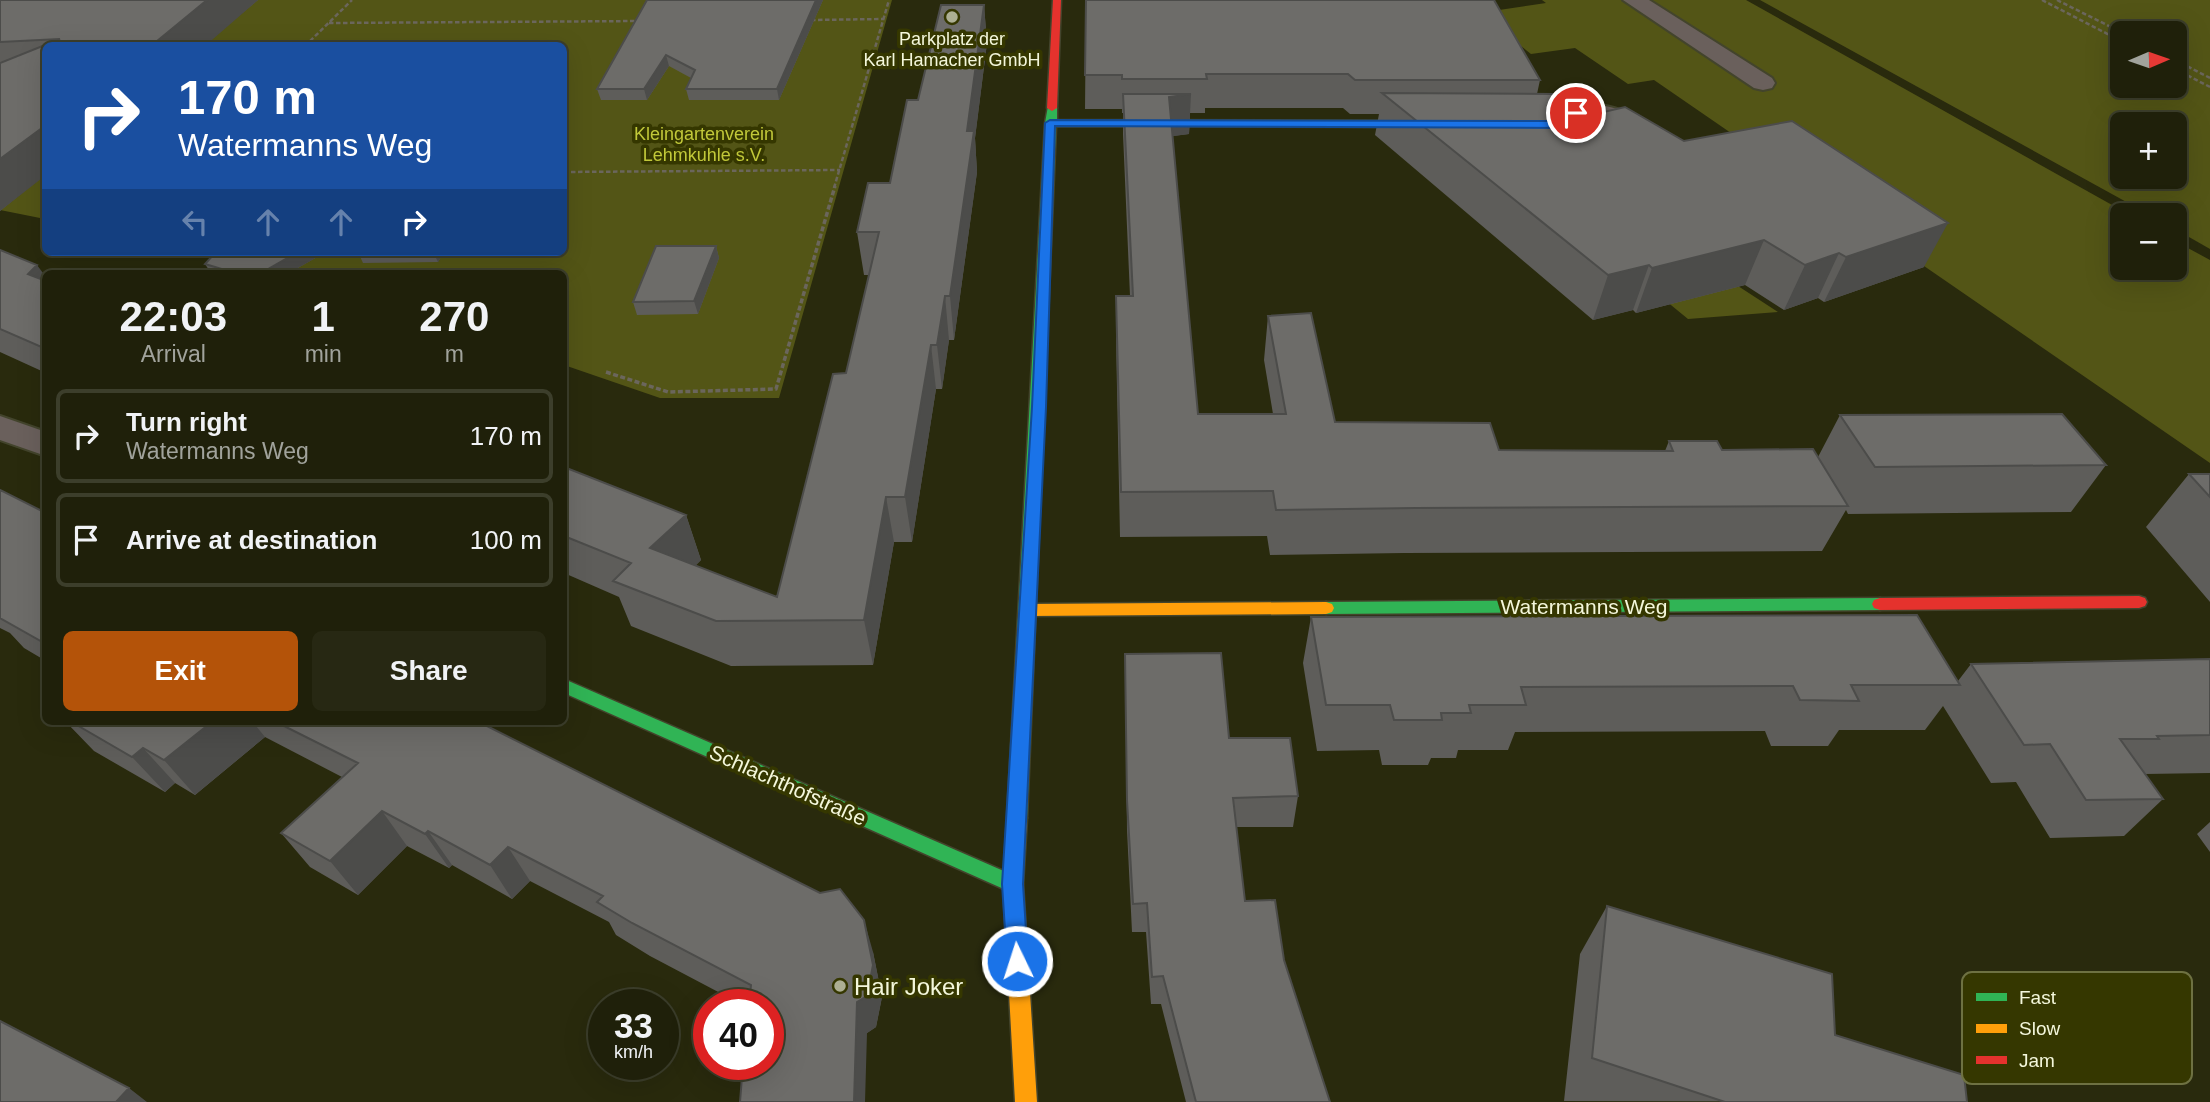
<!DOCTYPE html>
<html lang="en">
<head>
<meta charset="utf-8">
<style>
  :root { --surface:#1f200a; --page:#272813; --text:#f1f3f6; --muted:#a1a39c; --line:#3c3e2b; --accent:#b45309 }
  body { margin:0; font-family:Arial,sans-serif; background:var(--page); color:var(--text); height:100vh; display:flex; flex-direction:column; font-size:26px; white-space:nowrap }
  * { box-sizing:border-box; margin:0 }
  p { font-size:23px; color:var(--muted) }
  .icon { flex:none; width:38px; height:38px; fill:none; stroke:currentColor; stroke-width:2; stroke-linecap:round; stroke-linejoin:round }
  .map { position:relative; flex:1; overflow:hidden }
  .details { position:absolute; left:42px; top:270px; width:525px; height:455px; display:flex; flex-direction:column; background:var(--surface); border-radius:10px; box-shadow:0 7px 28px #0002,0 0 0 2px var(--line) }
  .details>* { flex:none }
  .hud { position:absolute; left:42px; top:42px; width:525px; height:214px; border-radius:10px; box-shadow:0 7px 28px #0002,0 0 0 2px var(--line); background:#1a4fa0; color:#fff; overflow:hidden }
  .needle { width:46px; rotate:88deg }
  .fabs { position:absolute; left:2110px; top:21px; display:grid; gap:14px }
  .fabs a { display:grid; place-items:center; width:77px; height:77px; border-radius:10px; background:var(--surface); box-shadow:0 7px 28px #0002,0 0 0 2px var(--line); font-size:35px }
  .speed { position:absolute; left:588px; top:989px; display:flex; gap:14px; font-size:35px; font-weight:700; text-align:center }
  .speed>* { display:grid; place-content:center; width:91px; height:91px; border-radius:50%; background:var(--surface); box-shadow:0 7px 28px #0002,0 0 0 2px var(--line); line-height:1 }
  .speed small { font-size:18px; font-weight:400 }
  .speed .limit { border:10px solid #d22; background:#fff; color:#111 }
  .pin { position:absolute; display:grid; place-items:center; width:60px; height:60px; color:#fff; margin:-30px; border:4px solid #fff; border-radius:50%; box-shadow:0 2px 7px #0007 }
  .me { position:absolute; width:77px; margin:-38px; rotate:356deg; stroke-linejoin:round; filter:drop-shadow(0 0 5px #0008) }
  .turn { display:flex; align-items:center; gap:24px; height:147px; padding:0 21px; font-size:32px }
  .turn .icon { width:91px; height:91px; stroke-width:2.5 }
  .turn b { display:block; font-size:49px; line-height:60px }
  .lanes { display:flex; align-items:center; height:66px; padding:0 21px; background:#0003; justify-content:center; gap:35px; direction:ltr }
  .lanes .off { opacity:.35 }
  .eta { display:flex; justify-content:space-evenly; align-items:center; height:119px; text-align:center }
  .eta b { font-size:42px; font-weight:700; line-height:49px }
  .action { display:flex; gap:14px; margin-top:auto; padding:14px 21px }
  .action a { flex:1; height:80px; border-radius:10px; background:var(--accent); color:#fff; font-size:28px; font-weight:700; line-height:80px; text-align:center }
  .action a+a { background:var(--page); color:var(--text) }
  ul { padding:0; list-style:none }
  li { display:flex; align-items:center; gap:21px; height:94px; margin:0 14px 10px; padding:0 7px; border:4px solid var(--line); border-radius:10px }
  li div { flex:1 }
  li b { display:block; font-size:26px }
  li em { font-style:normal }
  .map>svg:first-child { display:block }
  .green { fill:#535516; fill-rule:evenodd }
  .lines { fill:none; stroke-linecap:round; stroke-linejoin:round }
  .street-casing { stroke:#43442c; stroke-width:4 }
  .fast-casing { stroke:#43442c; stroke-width:3 }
  .slow-casing { stroke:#43442c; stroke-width:3 }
  .jam-casing { stroke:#43442c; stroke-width:3 }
  .path-far1 { stroke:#6b665c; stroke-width:2.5; stroke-dasharray:4.5 2.5; stroke-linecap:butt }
  .path { stroke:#6b665c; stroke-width:3.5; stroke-dasharray:5 2.5; stroke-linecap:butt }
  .street { fill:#6a605c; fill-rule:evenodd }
  .fast { fill:#30b455; fill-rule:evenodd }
  .slow { fill:#ff9f0a; fill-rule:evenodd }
  .jam { fill:#e5322d; fill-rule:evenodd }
  .wall { fill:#5e5d5a }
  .shaded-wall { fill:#4c4c4a }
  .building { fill:#6d6c69; stroke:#4c4c4a; stroke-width:2 }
  .route { fill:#1a73e8; stroke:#114b97; stroke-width:2 }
  .poi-dot { fill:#adaf93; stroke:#353700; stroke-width:2.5 }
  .labels { text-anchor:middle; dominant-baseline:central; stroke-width:7; stroke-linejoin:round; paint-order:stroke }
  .far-poi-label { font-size:18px; fill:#f4f7db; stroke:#353700 }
  .far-park-label { font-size:18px; fill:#c1c839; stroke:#353700 }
  .street-label { font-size:21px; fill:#f4f7db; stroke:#353700 }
  .near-poi-label { font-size:24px; fill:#f4f7db; stroke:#353700; text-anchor:start }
  .key { fill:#353700; stroke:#6e7142; stroke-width:2 }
  .key-label { font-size:19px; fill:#f4f7db }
</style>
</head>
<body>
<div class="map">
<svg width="2210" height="1102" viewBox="0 0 2210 1102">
  <rect width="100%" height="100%" fill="#292a0d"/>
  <path class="green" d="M 198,0 L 892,0 L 779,398 L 660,398 L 564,365 L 564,273 L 303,273 L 205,252 L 564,252 L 564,46 L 144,46 Z
    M 1542,0 L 1746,0 L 2130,215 L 2123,215 L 2123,268 L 2175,268 L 2175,241 L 2210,260 L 2210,463 L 1654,80 L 1628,84 L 1575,48 L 1531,54 L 1479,13 L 1546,3 Z
    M 1760,0 L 2210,0 L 2210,249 L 2175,229 L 2175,215 L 2150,215 ZM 2123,33 L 2175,33 L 2175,86 L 2123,86 ZM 2123,124 L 2175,124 L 2175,177 L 2123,177 Z
    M 45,130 L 45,219 L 0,210 L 0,169 Z
    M 1476,145 L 1555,167 L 1778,312 L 1688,319 Z"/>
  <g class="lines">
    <g class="street-casing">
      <path id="street" d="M 1623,0 L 1649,0 L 1772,78 L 1775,83 L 1772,88 L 1763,90 L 1754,88 Z
        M 1581,104 C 1599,104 1636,107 1638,131 C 1619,159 1568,147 1553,121 L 1561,110 ZM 1582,119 L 1599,120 L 1612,128 L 1592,130 L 1580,123 Z
        M 0,416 L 46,432 L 46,456 L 0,440 Z"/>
    </g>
    <g class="fast-casing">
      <path id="fast" d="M 1048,106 L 1057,108 L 1057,120 L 1430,121 L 1435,124 L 1430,127 L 1056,126 L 1027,818 L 1024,824 L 1017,826 L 1010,824 L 1007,818 L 1045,123 Z
        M 1880,598 L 1886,600 L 1888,604 L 1886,608 L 1880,610 L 1326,614 L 1320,612 L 1318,608 L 1320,604 L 1326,602 Z
        M 564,679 L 1020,878 L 1023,884 L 1020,890 L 1013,893 L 1006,890 L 564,693 Z"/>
    </g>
    <g class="slow-casing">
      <path id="slow" d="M 1326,602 L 1332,604 L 1334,608 L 1332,612 L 1326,614 L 1028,616 L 1022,614 L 1020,610 L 1022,606 L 1028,604 Z
        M 1017,810 L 1024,812 L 1027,818 L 1023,884 L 1037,1102 L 1015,1102 L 1003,884 L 1007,818 L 1010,812 Z"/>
    </g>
    <g class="jam-casing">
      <path id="jam" d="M 1053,0 L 1061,0 L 1057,108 L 1052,111 L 1047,108 Z
        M 2139,596 L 2145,598 L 2147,602 L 2145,606 L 2139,608 L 1880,610 L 1874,608 L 1872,604 L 1874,600 L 1880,598 Z"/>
    </g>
    <path class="path-far1" d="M 2042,0 L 2123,42
      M 2057,0 L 2123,33
      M 811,20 L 883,19
      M 329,23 L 641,21
      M 305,46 L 352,0
      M 2175,60 L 2210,78
      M 2175,69 L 2210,87
      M 564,172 L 840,170
      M 834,188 L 889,0"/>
    <path class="path" d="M 606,372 L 668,392 L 776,389 L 835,186"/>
    <use href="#street" class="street"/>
    <use href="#fast" class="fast"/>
    <use href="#slow" class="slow"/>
    <use href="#jam" class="jam"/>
  </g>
  <path class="wall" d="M 0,0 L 258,0 L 0,211 Z
    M 647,0 L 823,0 L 779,100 L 689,100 L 686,89 L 691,78 L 669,66 L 647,100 L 601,100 L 597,89 Z
    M 1086,0 L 1540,80 L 1537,94 L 1569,120 L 1684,141 L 1924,267 L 1824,302 L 1818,298 L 1784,310 L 1745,285 L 1636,313 L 1633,310 L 1593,320 L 1375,135 L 1379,114 L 1350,114 L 1343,108 L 1205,108 L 1205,113 L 1190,113 L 1189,134 L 1172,136 L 1198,414 L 1273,414 L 1264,360 L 1268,316 L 1335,422 L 1499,450 L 1665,451 L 1669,441 L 1722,450 L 1818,457 L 1840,415 L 2106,465 L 2071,512 L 1848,514 L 1846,510 L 1822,551 L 1404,553 L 1270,555 L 1267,536 L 1120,537 L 1116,339 L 1116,296 L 1130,296 L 1123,134 L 1123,113 L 1122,113 L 1122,109 L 1085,109 Z
    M 984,5 L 987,43 L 975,138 L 977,172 L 954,340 L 949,340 L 942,389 L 936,389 L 912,542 L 894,542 L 873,665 L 731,666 L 631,626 L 619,597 L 564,573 L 564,467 L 686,515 L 701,560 L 695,566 L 777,597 L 846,373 L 869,275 L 864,275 L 857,232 L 890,183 L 918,100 Z
    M 716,246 L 719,258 L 698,314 L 637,315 L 633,302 Z
    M 0,250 L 46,277 L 46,373 L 0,352 Z
    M 216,252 L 326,252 L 289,273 L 211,273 L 205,264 Z
    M 358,252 L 444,252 L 438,262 L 363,263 Z
    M 2189,474 L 2210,474 L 2210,602 L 2146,527 Z
    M 0,490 L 46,513 L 46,661 L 24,648 L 10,633 L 0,628 Z
    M 1311,617 L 1958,681 L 1971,664 L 2210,659 L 2210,773 L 2145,774 L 2163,799 L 2124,836 L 2050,838 L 2016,782 L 1991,783 L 1943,706 L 1925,730 L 1839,730 L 1828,746 L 1771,746 L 1765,731 L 1515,732 L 1508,750 L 1458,750 L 1456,758 L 1431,758 L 1428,765 L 1382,765 L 1379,750 L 1317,751 L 1303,663 Z
    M 1125,654 L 1229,738 L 1298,796 L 1293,827 L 1236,827 L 1245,901 L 1284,960 L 1330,1102 L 1186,1102 L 1161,1004 L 1151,1004 L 1146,932 L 1132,932 L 1127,830 Z
    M 65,721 L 477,721 L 873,952 L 882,997 L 876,1027 L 867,1033 L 768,1004 L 741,1004 L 650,956 L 616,935 L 609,922 L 530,881 L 512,899 L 452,865 L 449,868 L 407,846 L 358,895 L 310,867 L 281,833 L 342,777 L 265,737 L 195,795 L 175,783 L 165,792 L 94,751 Z
    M 2210,822 L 2210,852 L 2197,834 Z
    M 1607,906 L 1835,1035 L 1967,1102 L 1564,1101 L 1580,954 Z"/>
  <path class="shaded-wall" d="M 207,0 L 258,0 L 205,46 L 151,46 Z
    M 816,0 L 823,0 L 779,100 L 777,89 Z
    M 984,5 L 987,43 L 975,138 L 977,172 L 954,340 L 950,296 L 967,131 Z
    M 666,55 L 669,66 L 647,100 L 644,89 Z
    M 1191,94 L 1189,134 L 1167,137 L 1169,97 Z
    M 46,125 L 46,175 L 0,211 L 0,159 Z
    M 1948,223 L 1924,267 L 1824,302 L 1846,257 Z
    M 1764,240 L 1745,285 L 1636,313 L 1652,268 Z
    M 716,246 L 719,258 L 698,314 L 694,301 Z
    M 298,252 L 326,252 L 289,273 L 261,273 Z
    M 433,252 L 444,252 L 438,262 Z
    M 1839,253 L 1818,298 L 1784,310 L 1805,265 Z
    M 37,265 L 46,277 L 46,299 L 28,274 Z
    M 1649,265 L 1633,310 L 1593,320 L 1608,275 Z
    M 945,296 L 949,340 L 942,389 L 937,345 Z
    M 931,345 L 936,389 L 912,542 L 905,497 Z
    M 886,497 L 894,542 L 873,665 L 864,620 Z
    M 686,515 L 701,560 L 666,594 L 650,548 Z
    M 213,721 L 252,721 L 265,737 L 195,795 L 164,760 Z
    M 143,748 L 175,783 L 165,792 L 132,757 Z
    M 382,811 L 407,846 L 358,895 L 330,861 Z
    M 428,831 L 452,865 L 449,868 L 425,834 Z
    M 508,847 L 530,881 L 512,899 L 490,865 Z
    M 864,920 L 873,952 L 882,997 L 876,1027 L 867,1033 L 865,1102 L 854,1102 L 857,1002 Z
    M 129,1088 L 147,1102 L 116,1102 Z"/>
  <path class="building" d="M 0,0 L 207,0 L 151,46 L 46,46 L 46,125 L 0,159 L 0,63 L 60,39 L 0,42 Z
    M 647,0 L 816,0 L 777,89 L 686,89 L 695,70 L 666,55 L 644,89 L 597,89 Z
    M 1086,0 L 1494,0 L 1540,80 L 1355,80 L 1348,74 L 1206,74 L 1207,79 L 1122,79 L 1122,75 L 1085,75 Z
    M 941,5 L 984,5 L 967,131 L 974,131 L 950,296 L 945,296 L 937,345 L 931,345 L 905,497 L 886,497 L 864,620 L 716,621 L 613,581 L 631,563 L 564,536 L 564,467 L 686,515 L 650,548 L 777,597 L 833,374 L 846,373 L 879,232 L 857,232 L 868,183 L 890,183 L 907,100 L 918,100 Z
    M 1382,93 L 1554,94 L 1569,120 L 1625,107 L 1684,141 L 1792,121 L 1948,223 L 1846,257 L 1839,253 L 1805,265 L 1764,240 L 1652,268 L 1649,265 L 1608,275 Z
    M 1123,94 L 1191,94 L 1169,97 L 1198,414 L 1286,414 L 1268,316 L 1311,313 L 1335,422 L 1490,423 L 1499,450 L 1673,451 L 1669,441 L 1717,441 L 1722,450 L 1813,449 L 1848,506 L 1415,508 L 1276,510 L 1273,491 L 1121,492 L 1116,296 L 1133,296 Z
    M 656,246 L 716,246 L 694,301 L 633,302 Z
    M 0,250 L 37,265 L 28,274 L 46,281 L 46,349 L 0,329 Z
    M 216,252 L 298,252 L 261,273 L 235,273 L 205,264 Z
    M 2062,414 L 2106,465 L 1875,467 L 1840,415 Z
    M 2189,474 L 2210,474 L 2210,497 Z
    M 0,490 L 46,513 L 46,644 L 0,618 Z
    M 1917,615 L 1960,685 L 1851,685 L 1859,701 L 1800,700 L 1793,686 L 1521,687 L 1526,705 L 1469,705 L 1471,713 L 1441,713 L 1442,720 L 1394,720 L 1390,705 L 1326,705 L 1311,617 Z
    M 1221,653 L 1229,738 L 1290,738 L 1298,796 L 1233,798 L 1245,901 L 1275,900 L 1284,960 L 1330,1102 L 1196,1102 L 1163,976 L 1152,977 L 1147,903 L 1133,904 L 1127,800 L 1125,654 Z
    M 2210,659 L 2210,735 L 2157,736 L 2159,739 L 2120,739 L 2163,799 L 2086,800 L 2050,744 L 2024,745 L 1971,664 Z
    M 70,721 L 213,721 L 164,760 L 143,748 L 132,757 Z
    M 274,721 L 477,721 L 820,893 L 840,889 L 864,920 L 873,965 L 867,996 L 857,1002 L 854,1102 L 740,1102 L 743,1064 L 768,1064 L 768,1004 L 749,1004 L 751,985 L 632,923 L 597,902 L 603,896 L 508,847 L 490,865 L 428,831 L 425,834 L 382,811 L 330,861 L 281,833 L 358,763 Z
    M 1607,906 L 1832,974 L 1835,1035 L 1964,1075 L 1967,1102 L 1725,1102 L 1592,1058 Z
    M 0,1021 L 129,1088 L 116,1102 L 0,1102 Z"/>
  <path class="route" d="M 1576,110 L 1581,113 L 1566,128 L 1055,126 L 1046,407 L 1023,884 L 1028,961 L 1025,968 L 1017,971 L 1010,968 L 1007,961 L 1002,884 L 1032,407 L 1045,123 L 1050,120 L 1562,121 L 1563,116 Z"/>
  <g class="poi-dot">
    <circle cx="952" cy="17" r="7"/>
    <circle cx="840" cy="986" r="7"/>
  </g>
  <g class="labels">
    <g class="far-poi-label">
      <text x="952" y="39">Parkplatz der<tspan x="952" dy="21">Karl Hamacher GmbH</tspan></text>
    </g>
    <g class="far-park-label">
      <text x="704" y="134">Kleingartenverein<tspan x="704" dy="21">Lehmkuhle s.V.</tspan></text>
    </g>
    <g class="street-label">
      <text x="1584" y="606">Watermanns Weg</text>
      <text transform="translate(788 785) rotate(24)">Schlachthofstraße</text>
    </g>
    <g class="near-poi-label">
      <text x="854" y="986">Hair Joker</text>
    </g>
  </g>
  <rect x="1962" y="972" width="230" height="112" rx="10" class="key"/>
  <rect x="1976" y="993" width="31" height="8" fill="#30b455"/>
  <rect x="1976" y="1024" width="31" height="9" fill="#ff9f0a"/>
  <rect x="1976" y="1056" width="31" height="8" fill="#e5322d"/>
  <g class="key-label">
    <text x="2019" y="1004">Fast</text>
    <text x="2019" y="1035">Slow</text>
    <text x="2019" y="1067">Jam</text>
  </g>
</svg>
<div class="fabs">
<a><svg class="needle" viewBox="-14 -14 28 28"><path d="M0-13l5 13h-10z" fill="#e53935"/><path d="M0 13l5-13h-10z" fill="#a1a39c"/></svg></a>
<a>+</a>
<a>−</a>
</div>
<div class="speed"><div>33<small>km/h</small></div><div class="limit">40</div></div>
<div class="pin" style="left:1576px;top:113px;background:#d93025"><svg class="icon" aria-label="arrive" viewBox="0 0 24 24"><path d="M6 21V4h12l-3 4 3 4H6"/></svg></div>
<svg class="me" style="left:1017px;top:961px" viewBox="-20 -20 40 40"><circle r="17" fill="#1a73e8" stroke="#fff" stroke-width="3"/><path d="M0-11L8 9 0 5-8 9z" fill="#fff"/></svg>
<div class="hud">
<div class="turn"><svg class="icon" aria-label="right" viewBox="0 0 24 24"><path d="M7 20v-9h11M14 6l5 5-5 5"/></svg><div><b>170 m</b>Watermanns Weg</div></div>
<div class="lanes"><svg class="icon off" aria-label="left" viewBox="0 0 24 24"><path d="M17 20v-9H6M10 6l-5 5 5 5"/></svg><svg class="icon off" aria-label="ahead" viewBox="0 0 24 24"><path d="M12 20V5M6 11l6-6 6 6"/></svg><svg class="icon off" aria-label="ahead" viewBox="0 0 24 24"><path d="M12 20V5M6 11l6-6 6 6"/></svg><svg class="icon" aria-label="right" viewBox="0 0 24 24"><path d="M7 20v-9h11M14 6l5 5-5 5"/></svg></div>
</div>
<section class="details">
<div class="eta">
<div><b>22:03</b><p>Arrival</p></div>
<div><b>1</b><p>min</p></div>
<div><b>270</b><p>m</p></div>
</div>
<ul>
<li><svg class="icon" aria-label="right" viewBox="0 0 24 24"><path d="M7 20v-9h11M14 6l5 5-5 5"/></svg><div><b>Turn right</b><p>Watermanns Weg</p></div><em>170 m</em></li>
<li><svg class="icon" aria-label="arrive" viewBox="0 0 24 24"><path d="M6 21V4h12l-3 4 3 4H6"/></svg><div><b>Arrive at destination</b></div><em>100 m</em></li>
</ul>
<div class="action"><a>Exit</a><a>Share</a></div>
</section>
</div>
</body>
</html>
